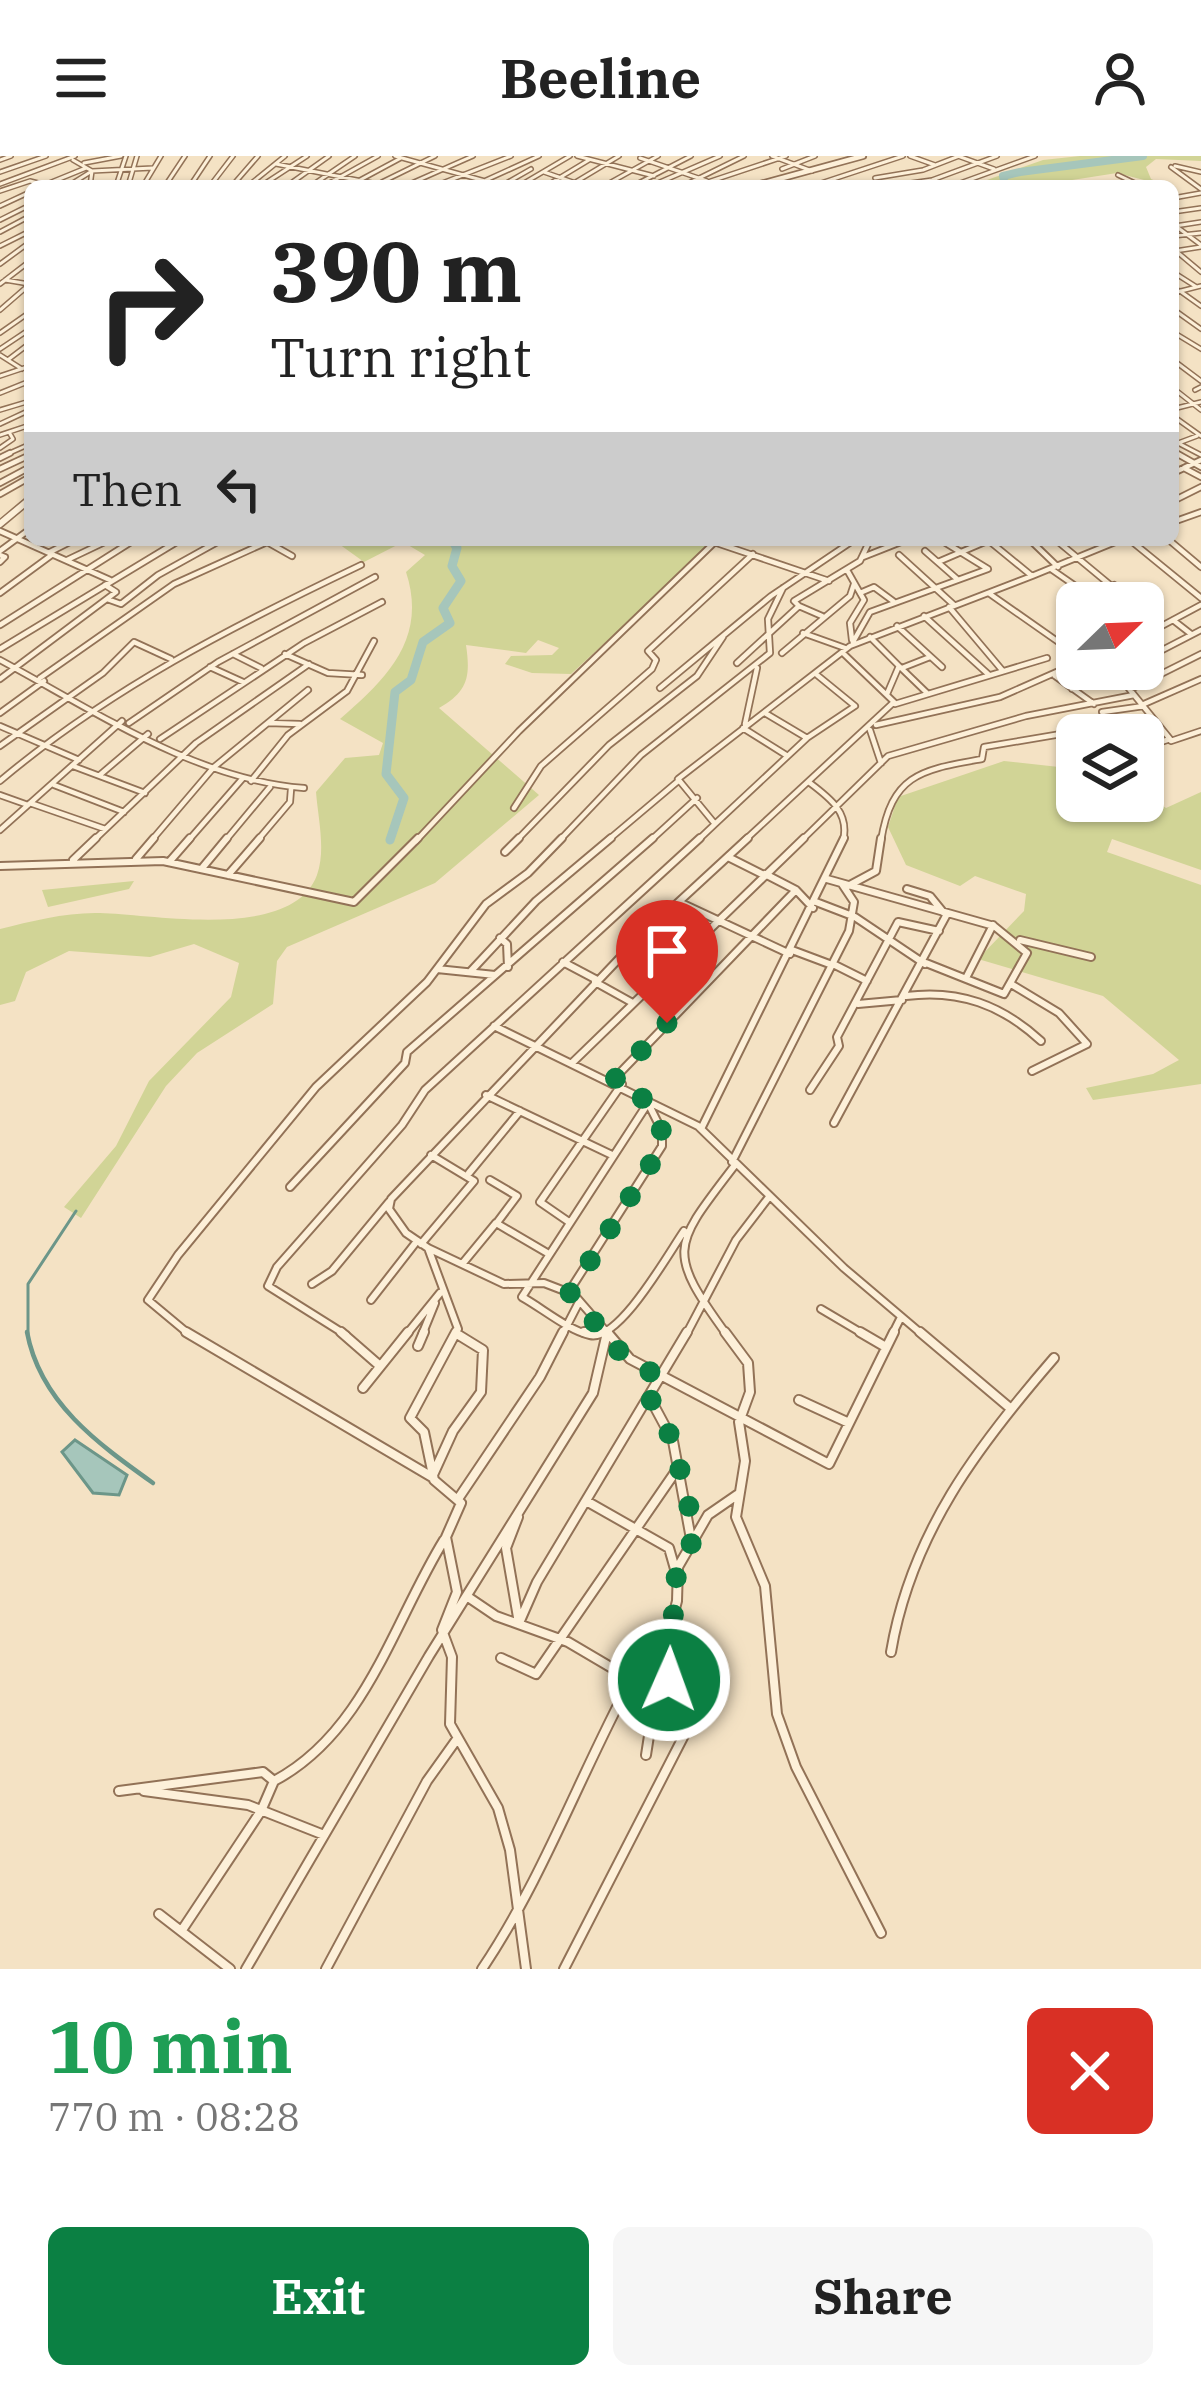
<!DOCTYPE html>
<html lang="en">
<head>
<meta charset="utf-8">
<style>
  :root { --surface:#fff; --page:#f6f6f6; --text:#222; --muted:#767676; --accent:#0b8043 }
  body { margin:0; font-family:"IBM Plex Serif",serif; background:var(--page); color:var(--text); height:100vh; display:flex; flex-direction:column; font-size:45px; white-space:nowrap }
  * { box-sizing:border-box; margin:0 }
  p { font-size:39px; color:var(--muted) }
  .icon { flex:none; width:66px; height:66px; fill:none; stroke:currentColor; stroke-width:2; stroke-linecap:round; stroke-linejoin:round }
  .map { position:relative; height:1813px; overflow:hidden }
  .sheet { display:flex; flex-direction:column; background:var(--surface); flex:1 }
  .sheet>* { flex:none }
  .hud { position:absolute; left:24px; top:24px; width:1155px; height:366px; border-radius:18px; box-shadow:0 3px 9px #0004; background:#fff; color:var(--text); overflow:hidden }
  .needle { width:78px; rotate:67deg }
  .tools { position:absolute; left:1056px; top:426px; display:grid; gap:24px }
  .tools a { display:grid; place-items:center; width:108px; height:108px; border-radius:18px; background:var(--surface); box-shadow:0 3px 9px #0004; font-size:60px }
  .pin { position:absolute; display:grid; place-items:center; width:102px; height:102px; color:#fff; margin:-123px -51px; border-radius:50% 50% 50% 0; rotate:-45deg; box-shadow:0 0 12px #0007 }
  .pin .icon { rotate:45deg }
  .me { position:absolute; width:132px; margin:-66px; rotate:2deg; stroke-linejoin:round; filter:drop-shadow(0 0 9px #0008) }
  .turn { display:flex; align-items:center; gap:42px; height:252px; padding:0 48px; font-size:54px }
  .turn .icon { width:156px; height:156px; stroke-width:2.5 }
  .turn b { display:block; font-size:84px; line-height:102px }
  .then { display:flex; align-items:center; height:114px; padding:0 48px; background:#0003; gap:24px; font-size:45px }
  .round { display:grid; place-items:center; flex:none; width:126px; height:126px; border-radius:18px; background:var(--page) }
  .overview { display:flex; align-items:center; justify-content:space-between; height:204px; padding:0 48px }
  h1 { font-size:72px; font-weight:700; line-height:90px; color:#1e9e55 }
  .button { display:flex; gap:24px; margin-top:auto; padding:24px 48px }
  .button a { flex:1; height:138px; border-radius:18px; background:var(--accent); color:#fff; font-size:48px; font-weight:700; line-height:138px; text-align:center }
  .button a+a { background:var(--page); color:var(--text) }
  header { display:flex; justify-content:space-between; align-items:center; height:156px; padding:0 48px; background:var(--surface); font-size:54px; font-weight:700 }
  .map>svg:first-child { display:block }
  .green { fill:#d1d496 }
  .water { fill:#a6c6bb; stroke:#6c9689; stroke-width:3 }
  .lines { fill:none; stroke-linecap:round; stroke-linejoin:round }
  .stream-far1 { stroke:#6c9689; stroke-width:3 }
  .stream { stroke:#6c9689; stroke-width:4.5 }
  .river-far1 { stroke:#a6c6bb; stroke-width:8 }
  .river { stroke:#a6c6bb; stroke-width:9 }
  .minor-far3-casing { stroke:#927257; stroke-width:6 }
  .minor-far2-casing { stroke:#927257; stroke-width:8 }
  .minor-far1-casing { stroke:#927257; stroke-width:10 }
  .minor-casing { stroke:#927257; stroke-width:12 }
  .tertiary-far1-casing { stroke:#927257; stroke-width:8 }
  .tertiary-casing { stroke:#927257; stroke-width:9 }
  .minor-far3 { stroke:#fdf0d9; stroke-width:3 }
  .minor-far2 { stroke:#fdf0d9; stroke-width:4.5 }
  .minor-far1 { stroke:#fdf0d9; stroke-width:6 }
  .minor { stroke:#fdf0d9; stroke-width:8 }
  .tertiary-far1 { stroke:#fdf0d9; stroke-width:4.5 }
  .tertiary { stroke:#fdf0d9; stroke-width:6 }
  .route { stroke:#0b8043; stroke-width:21; stroke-dasharray:0 37.8 }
</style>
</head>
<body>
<header><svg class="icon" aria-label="menu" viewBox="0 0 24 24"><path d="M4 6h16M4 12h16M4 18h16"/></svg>Beeline<svg class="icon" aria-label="person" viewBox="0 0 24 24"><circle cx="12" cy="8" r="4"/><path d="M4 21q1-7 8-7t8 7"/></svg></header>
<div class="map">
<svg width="1201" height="1813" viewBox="0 0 1201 1813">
  <rect width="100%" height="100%" fill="#f4e2c4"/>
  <path class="green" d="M 1080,0 L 1201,0 L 1201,5 L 1156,3 L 1146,11 L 1151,23 L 1167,30 L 1117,17 L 1053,27 L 970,30 L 1043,4 Z
    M 348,384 L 717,384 L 571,518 L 532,517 L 505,508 L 511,500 L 552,499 L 559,492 L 538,484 L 526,497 L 466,489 C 471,522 467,536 439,552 L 539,639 L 435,727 L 287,791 L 277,805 L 273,848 L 197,897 L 166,930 L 81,1062 L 64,1051 L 116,990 L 149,925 L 231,841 L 239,807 L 194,788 L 150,801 L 69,795 L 26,816 L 15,845 L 0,849 L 0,773 C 32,765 67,756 100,757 C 152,758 292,786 317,719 C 326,694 318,662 316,636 L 345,602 L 379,599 L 383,587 L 340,563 C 386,523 428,483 406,416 L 425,399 L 403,386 L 364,406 L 339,388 Z
    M 1004,605 L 1077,613 L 1077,645 L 1143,645 L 1143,637 L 1166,652 L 1201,636 L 1201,714 L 1112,683 L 1107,696 L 1201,729 L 1201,928 L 1093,944 L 1086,932 L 1153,918 L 1179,904 L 1103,840 L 978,803 L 1024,755 L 1026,738 L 975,720 L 960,730 L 906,709 L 888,671 L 898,641 Z
    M 134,725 L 129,733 L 48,751 L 42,734 Z"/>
  <path class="water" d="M 75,1284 L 127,1319 L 119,1339 L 93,1337 L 62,1296 Z"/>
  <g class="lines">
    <path class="stream-far1" d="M 28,1179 L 28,1128 L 76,1055"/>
    <path class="stream" d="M 27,1176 C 40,1246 97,1287 153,1327"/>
    <path class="river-far1" d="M 988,30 L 1005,28 L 1003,20 L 1020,16 L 1143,0"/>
    <path class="river" d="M 390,684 L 404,642 L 386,618 L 395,536 L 411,524 L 423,486 L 450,467 L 443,452 L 461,425 L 452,410 L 457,392 L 452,384"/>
    <g class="minor-far3-casing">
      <path id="minor-far3" d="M 395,0 L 503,30
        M 577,0 L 654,20
        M 772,0 L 812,15
        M 910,0 L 935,9
        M 958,0 L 994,13
        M 640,2 L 707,25
        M 0,4 L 11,0
        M 73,4 L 92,15 L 90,30
        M 84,7 L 121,0
        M 276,8 L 387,30
        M 1175,10 L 1201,16
        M 1171,11 L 1201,33
        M 782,13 L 815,0
        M 0,16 L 46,0
        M 544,16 L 584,30
        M 1118,19 L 1141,30
        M 875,22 L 923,14 L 959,0
        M 382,26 L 435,0
        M 0,28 L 75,0
        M 503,29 L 531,13
        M 42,30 L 86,12
        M 68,30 L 92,15 L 153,12
        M 116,30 L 126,0
        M 128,30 L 137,0
        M 143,30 L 161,0
        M 165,30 L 185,0
        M 190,30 L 210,0
        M 210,30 L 233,0
        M 232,30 L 258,0
        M 248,30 L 285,0
        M 261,30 L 307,0
        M 287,30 L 329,0
        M 311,30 L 355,0
        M 324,30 L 378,0
        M 349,30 L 401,2
        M 405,30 L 473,0
        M 435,30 L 511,0
        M 473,30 L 539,0
        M 519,30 L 570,0
        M 546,30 L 589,4
        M 569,30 L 619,0
        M 604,30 L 658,0
        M 633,30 L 691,0
        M 651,30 L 720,0
        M 683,30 L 744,0
        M 696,30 L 786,0
        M 812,30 L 903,0
        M 890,30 L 932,24 L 997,0
        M 952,30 L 1035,0
        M 1116,30 L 1136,29
        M 0,35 L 30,25 L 42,28
        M 1173,42 L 1201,37
        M 0,50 L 30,36
        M 1173,56 L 1201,52
        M 0,64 L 30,49
        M 1173,68 L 1201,89
        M 1175,70 L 1201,66
        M 0,76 L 30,60
        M 1173,80 L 1201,77
        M 0,90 L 30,75
        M 1175,95 L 1201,91
        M 1176,95 L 1201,116
        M 0,108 L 30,86
        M 1173,116 L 1195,130
        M 5,124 L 29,128
        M 0,128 L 30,105
        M 1180,135 L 1201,150
        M 1173,137 L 1201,130
        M 1173,153 L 1201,173
        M 0,154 L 30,128
        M 1173,176 L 1201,193
        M 0,177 L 30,156
        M 0,193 L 30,173
        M 0,199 L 22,213
        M 9,203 L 30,187
        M 1173,204 L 1201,225
        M 0,220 L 30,210
        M 1173,232 L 1201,254
        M 1195,234 L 1201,231
        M 0,237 L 30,225
        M 1173,253 L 1201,246
        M 0,254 L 30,245
        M 1173,260 L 1201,280
        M 0,268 L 30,254
        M 0,279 L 30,269
        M 1178,287 L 1201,299
        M 1173,289 L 1197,280
        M 0,292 L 13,283 L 9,276
        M 1173,296 L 1181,300
        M 3,300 L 30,288"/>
    </g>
    <g class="minor-far2-casing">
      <path id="minor-far2" d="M 1176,297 L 1201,311
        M 0,302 L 10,297
        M 1184,312 L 1201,321
        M 0,313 L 30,299
        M 1173,317 L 1201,304
        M 0,327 L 30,311
        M 0,338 L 30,321
        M 1173,345 L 1201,331
        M 1173,366 L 1201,356
        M 0,375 L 110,424
        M 708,384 L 829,425
        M 1030,384 L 1058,411
        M 1056,384 L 1132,447
        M 1130,384 L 1201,442
        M 1169,384 L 1201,411
        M 269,387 L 292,400
        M 0,395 L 30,373
        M 925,395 L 957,423
        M 50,396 L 74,384
        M 0,399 L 5,401 L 0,406
        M 899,399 L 954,449
        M 863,401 L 906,384
        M 67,404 L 109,384
        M 938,406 L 987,385
        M 1051,413 L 1087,438
        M 847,414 L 864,444 L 850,467 L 852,484
        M 1032,420 L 1120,384
        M 0,437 L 53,398
        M 860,437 L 874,431 L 893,445
        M 990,438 L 1077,499
        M 107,443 L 121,448 L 158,419 L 221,384
        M 799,450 L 822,460
        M 949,451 L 1002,514
        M 1143,459 L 1156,474
        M 924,460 L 988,518
        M 1077,462 L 1063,451 L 1114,429
        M 1173,464 L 1191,478
        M 0,469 L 134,384
        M 897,470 L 942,511
        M 803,477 L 845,492
        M 1143,480 L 1201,449
        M 870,481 L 899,510 L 887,538
        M 853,486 L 870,456 L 988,413 L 941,384
        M 0,493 L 180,384
        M 782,497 L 850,440 L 854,428
        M 233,498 L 261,512
        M 285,498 L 328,517 L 362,519
        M 0,504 C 93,554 196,624 304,632
        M 1143,504 L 1201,474
        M 737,507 L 799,450 L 794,445 L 860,405 L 870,384
        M 899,510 L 927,537
        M 210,511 L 243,526
        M 902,512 L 930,501
        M 1113,513 L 1170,583 L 1143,592
        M 1055,520 L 1094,548
        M 40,522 L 174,428 L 267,386
        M 0,523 L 116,436 L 105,429
        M 660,532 L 771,440 L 854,384
        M 1072,533 L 1118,517
        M 1131,533 L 1201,498
        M 895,548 L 1047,502
        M 1144,548 L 1201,523
        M 1102,556 L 1144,550
        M 0,557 L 44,525
        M 765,557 L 807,582
        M 129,567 L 218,506 L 375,421
        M 268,567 L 300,568
        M 745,568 L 757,512
        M 876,569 L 1000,541 L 1077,507
        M 0,570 L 79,604
        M 743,572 L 786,599
        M 870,574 L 881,607
        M 160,583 L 304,487 L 382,446
        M 1171,585 L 1201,575
        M 0,590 L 103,517 L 134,486 L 171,503
        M 73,610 L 145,637
        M 101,618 L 148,578
        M 0,625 C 109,533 233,470 361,409
        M 251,625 L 288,579 L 347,535 L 374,485
        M 810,627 C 830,642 850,657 843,685
        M 54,629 L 124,656
        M 0,639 L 28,649
        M 30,647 L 105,673
        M 514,652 L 541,610 L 652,513 L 656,504 L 648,495 L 753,398
        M 715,668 L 807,582 L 855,550 L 817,519
        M 0,674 L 122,565
        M 93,685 L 196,587 L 309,508
        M 151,685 L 214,611 L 308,534
        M 188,685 L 243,622
        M 225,685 L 270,631
        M 257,685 L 290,646 L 291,633
        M 416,685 L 519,575 L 717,384
        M 516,685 L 609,589 L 697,520 L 723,481
        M 559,685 L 641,599 L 770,497 L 768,463 L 783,432
        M 607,685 L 677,626
        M 650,685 L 697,642
        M 697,685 L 715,668 L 678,623 L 850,490 L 1032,420 L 988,384
        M 744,685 L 894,546 L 843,497
        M 801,685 L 888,600 L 1026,560 L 1134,539
        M 881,685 C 892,617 922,614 982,603 L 984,591 L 1132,566"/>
    </g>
    <g class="minor-far1-casing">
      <path id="minor-far1" d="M 505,696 L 519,682
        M 730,702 L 764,719
        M 136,703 L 154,682
        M 73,704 L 96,682
        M 170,705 L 190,682
        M 0,710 L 163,705 L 354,746 L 418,682
        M 203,711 L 227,682
        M 765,718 L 796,734 L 813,752
        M 228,719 L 260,682
        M 827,723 L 994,770 L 1027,797 L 1004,838 L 926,807
        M 848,730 L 876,715 L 881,682
        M 907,733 L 930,740 L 943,756
        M 816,746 L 855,761 L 925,808
        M 681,747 L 790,798
        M 500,782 L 507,788 L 508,811
        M 1020,784 L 1091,801
        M 792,794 L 832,809
        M 563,806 L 597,824
        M 833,808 L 867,825
        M 437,813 L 495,819
        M 470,816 L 536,745 L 611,682
        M 966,822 L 993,769
        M 595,826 L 631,846
        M 1011,828 L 1059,857 L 1087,888 L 1032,915
        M 906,840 C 959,833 1002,849 1041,885
        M 858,848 L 902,844
        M 494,870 L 698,970 L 844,1112 L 923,1179
        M 572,907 L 804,682
        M 613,924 L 796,734
        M 810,934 L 839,890 L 837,881 L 898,766 L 939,775
        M 486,939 L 612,999
        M 648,947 L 522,1141 C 542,1152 568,1174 590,1179 C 619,1186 668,1098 684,1075
        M 834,967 L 947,758
        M 701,973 L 844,682
        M 732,1006 L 849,775 L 854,746 L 842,728
        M 469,1017 L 520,955
        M 490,1024 L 517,1040 L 496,1068
        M 290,1031 L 405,907 L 407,896 L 653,682
        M 569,1066 L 540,1046 L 622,928
        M 421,1088 L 474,1025 L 431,999
        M 428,1092 L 406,1077 L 389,1053 L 391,1043 L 632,789 L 748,682
        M 463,1107 L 496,1067 L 549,1098
        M 312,1128 L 332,1115 L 389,1046
        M 371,1144 L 417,1085
        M 821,1153 L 865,1179
        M 190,1179 L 148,1144 L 178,1099 L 316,931 L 427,826 L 486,748 L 528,717 L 562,682
        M 346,1179 L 268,1130 L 277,1111 L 402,969 L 425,934 L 700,682
        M 406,1179 L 440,1137
        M 422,1179 L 435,1147
        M 455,1179 L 458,1173 L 428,1092 L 504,1128 L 544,1127 L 570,1137
        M 562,1179 L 578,1148
        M 609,1179 L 570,1134 L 662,990 L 662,975 L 646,943
        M 686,1179 L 736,1084 L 769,1041
        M 727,1179 C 665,1094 673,1090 735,1009
        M 892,1179 L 901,1161"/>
    </g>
    <g class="minor-casing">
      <path id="minor" d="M 186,1176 L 432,1321 L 453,1275 L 481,1236 L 483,1194 L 457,1178
        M 341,1176 L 380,1210
        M 456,1176 L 410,1262 L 424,1276 L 434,1324 L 461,1347 L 446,1381 L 457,1436 L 442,1474 L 452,1501 L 450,1568 L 498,1652 L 510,1694 L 526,1813
        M 584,1176 L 608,1176
        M 607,1176 L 630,1203 L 829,1308 L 894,1176
        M 725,1176 L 748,1207 L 750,1236 L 739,1266 L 745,1305 L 736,1361 L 765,1430 L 777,1558 L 796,1611 L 881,1777
        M 860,1176 L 884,1190
        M 920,1176 L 1010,1252
        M 418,1190 L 424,1176
        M 363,1232 L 408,1176
        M 651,1244 L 673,1285 L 691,1383
        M 799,1244 L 849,1267
        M 458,1343 L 540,1221 L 563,1176
        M 588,1346 L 669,1392 L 675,1413
        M 518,1361 L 506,1392 L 519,1467
        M 468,1441 L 496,1460 L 568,1486 L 663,1542
        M 519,1467 L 537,1426 L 687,1176
        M 891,1496 C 911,1378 977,1291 1054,1202
        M 501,1502 L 536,1518 L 678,1312
        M 646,1599 L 653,1554 L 668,1531 L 664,1495 L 677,1445 L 678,1411 L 708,1359 L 737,1339
        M 119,1635 L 263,1616 L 274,1625 C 365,1577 393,1467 444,1384
        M 144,1635 L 248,1649 L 324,1679
        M 159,1758 L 230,1813
        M 182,1774 L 261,1655 L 274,1625
        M 246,1813 L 429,1500 L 593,1237 L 606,1181
        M 326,1813 L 427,1625 L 457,1583
        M 482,1813 C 542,1724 580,1619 631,1524
        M 564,1813 L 696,1556"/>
    </g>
    <g class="tertiary-far1-casing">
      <path id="tertiary-far1" d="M 753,30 L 863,0"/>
    </g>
    <g class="tertiary-casing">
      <path id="tertiary" d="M 0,368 L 30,343"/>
    </g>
    <use href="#minor-far3" class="minor-far3"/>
    <use href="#minor-far2" class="minor-far2"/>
    <use href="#minor-far1" class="minor-far1"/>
    <use href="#minor" class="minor"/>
    <use href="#tertiary-far1" class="tertiary-far1"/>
    <use href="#tertiary" class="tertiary"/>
  </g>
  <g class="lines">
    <path class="route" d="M 667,867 L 613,925 C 641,936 665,957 662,990 L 570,1137 L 618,1194 L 662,1224 L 651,1244 L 673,1285 L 691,1359 L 692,1386 L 676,1416 L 677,1445 L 664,1495 L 669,1524"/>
  </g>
</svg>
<div class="tools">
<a><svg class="needle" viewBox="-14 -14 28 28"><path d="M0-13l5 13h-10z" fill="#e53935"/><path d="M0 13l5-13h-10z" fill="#767676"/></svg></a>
<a><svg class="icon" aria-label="layers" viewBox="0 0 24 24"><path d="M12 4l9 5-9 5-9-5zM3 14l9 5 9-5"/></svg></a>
</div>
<div class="pin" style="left:667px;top:867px;background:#d93025"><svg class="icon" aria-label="arrive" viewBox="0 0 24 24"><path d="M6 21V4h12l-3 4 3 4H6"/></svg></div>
<svg class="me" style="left:669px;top:1524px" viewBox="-20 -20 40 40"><circle r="17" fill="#0b8043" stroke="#fff" stroke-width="3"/><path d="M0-11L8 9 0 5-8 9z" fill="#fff"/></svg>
<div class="hud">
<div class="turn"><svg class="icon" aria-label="right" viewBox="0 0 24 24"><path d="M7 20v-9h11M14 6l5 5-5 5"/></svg><div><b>390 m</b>Turn right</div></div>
<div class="then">Then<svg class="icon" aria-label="left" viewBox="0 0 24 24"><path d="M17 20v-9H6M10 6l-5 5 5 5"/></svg></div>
</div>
</div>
<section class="sheet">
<div class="overview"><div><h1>10 min</h1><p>770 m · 08:28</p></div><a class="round" style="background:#d93025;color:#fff"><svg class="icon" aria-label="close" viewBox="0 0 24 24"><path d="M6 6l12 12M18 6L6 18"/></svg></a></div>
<div class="button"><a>Exit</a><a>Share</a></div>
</section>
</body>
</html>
